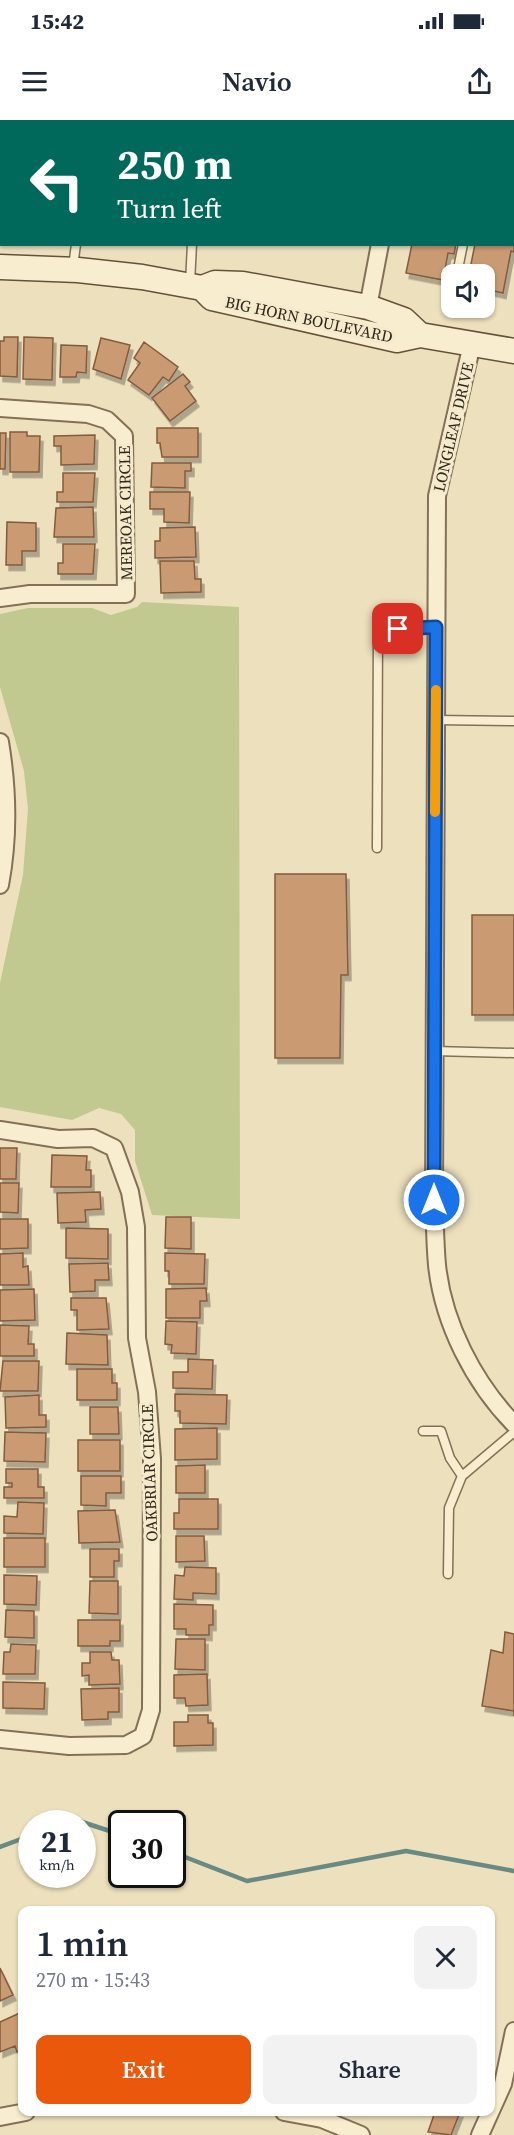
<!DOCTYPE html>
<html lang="en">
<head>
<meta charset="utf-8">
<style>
	:root { --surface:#fff; --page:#f2f2f3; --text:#1f2937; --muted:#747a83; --accent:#ea580c }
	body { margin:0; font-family:"Source Serif 4",serif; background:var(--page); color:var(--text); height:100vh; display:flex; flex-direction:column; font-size:22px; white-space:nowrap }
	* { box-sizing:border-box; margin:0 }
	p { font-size:20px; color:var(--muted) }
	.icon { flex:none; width:33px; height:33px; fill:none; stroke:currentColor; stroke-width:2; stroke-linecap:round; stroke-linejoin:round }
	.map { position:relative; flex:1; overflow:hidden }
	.panel { position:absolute; left:18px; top:1786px; width:477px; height:210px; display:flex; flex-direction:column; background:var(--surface); border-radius:12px; box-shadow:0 2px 4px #0004 }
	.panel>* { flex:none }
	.top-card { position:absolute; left:0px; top:0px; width:514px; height:126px; box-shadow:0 2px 4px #0004; background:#00695c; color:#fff; overflow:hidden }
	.fabs { position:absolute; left:441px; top:144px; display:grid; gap:12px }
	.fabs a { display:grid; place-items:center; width:54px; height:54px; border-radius:12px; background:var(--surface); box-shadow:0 2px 4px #0004; font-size:30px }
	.speed { position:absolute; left:18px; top:1690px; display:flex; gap:12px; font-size:30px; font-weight:700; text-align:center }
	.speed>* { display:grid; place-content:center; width:78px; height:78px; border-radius:50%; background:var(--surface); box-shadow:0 2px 4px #0004; line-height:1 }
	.speed small { font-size:15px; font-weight:400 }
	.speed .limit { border:3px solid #111; border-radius:9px; background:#fff; color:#111 }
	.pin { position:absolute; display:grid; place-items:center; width:51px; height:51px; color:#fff; margin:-26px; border-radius:12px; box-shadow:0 3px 9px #0006 }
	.me { position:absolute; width:66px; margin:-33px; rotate:0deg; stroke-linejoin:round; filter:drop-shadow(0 0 4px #0008) }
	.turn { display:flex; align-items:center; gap:21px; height:126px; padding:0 18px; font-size:27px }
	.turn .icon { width:78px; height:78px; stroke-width:2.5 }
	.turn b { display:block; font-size:42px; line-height:51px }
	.round { display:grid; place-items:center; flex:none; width:63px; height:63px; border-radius:12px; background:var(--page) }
	.summary { display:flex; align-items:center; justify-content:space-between; height:102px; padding:0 18px }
	h1 { font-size:36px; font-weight:600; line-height:45px }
	.cta { display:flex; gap:12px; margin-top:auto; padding:12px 18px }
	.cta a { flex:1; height:69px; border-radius:12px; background:var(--accent); color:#fff; font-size:24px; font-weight:600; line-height:69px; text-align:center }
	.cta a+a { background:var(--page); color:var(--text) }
	.status { display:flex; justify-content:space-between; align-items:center; height:42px; padding:0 30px; background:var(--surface); direction:ltr }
	.status svg { height:16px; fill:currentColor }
	header { display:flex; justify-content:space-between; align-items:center; height:78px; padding:0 18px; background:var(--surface); font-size:27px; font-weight:600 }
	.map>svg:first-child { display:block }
</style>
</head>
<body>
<div class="status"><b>15:42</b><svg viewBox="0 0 49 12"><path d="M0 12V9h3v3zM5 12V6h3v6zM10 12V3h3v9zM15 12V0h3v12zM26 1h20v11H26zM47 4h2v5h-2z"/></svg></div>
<header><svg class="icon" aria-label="menu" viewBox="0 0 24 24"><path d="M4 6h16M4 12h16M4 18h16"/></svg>Navio<svg class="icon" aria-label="share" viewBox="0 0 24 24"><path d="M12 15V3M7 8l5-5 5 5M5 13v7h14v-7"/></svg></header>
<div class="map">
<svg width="514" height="2015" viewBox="0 0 514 2015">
	<defs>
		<filter id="shadow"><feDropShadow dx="3" dy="5.5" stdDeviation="0" flood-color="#0004"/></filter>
	</defs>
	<rect width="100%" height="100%" fill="#ece0bd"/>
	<path fill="#c1c991" d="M142,482L239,487L240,1099L152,1095L135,1041V1010L121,994L99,988L72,1000L0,987V863L23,755L28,689L24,651L0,567V494L28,488H92L111,495L137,487Z"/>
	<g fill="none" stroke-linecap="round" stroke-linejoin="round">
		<path stroke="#688a83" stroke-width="4.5" d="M63,1704L76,1700L122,1715
			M0,1727L32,1715
			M172,1732L247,1761L406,1731L514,1751"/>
	</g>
	<path fill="#ca9a73" stroke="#825b3d" stroke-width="1.5" filter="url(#shadow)" d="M0,0H39L2,2V87Z
		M267,0H377V2H267Z
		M513,79L514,132L511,131L503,173L484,169V154H469L475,124H513Z
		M412,124H456L454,134L448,133L443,160L406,153Z
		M4,217H18L17,257L0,256V221H4Z
		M24,217L53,218L52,260L23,259Z
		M101,218L130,225L121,259L93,249Z
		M144,222L178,247L169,261L163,257L149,275L128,260L140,243L134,238Z
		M61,225L87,226L86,253L77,252L76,257H60Z
		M183,254L190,262L185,266L196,281L170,301L152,278Z
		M157,308H198V337H162L160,323H157Z
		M10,312H27V316H40L39,352H10Z
		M0,313H6L5,349H0Z
		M95,315L94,344L61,345V326H54V316Z
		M152,343H191V351H185V368L151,367Z
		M63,353H95L93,382H57V372H63Z
		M150,372H190L189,403L164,402V389H150Z
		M93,387L94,417H54L56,388Z
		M7,402L36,403V431H22V445H6Z
		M195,407L196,437L155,438V421H160V408Z
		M63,424H95L93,454H58V443H63Z
		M160,441H194L195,459H201V472L161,473Z
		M275,754H346L348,855H341L340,938H275Z
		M472,795H514V895H472Z
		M0,1028H17L16,1059H0Z
		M52,1035L87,1036L86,1050H91V1067H51Z
		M0,1063H19L18,1093L0,1092Z
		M100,1072L101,1089L85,1090L86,1102L58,1103L57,1073Z
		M166,1097H191V1129L165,1128Z
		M0,1099H28V1128L0,1129Z
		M66,1108L108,1109V1139L66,1138Z
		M23,1133V1147L28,1146L29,1165H0V1134Z
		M165,1133L205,1134L204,1164H169V1151H165Z
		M108,1143L109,1160H95V1171L70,1172L69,1144Z
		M206,1168L207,1181H200V1198H166V1169Z
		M34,1169L35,1200L0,1201V1170Z
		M71,1178H106L109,1209L77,1210V1190H71Z
		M166,1201L197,1202L196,1234L171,1233L172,1225L165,1224Z
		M0,1205L29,1206L28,1224H34V1236H0Z
		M67,1213L107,1215L108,1245L66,1244Z
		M188,1239L213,1240L212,1269L173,1268V1252H188Z
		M3,1241H39L38,1271H0Z
		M77,1249H112V1263H117V1280H77Z
		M175,1274L227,1275L226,1304L180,1303V1291H175Z
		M39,1275V1295H46V1307L6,1308L5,1277Z
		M90,1287H118L119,1314H90Z
		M217,1308V1339L175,1340V1309Z
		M5,1312L46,1313L45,1342L4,1341Z
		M78,1320H120V1351H78Z
		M205,1345V1373H176V1346Z
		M6,1349H38V1367H44V1378H4V1367H12V1363H6Z
		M81,1356H121V1373H106V1386L81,1385Z
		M179,1379H218V1409H174V1393H179Z
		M18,1382L44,1383L43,1414L4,1413V1396L17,1397Z
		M115,1390L120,1422L79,1423L78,1391Z
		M176,1416H204L205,1441L176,1442Z
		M4,1418H45V1447H4Z
		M90,1429H119V1441H114V1457H90Z
		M185,1447L216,1448V1474L193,1473V1480L174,1479L175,1455L184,1456Z
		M4,1455L37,1456L36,1485L4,1484Z
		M90,1461H118V1494L89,1493Z
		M174,1484L213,1485V1505H209V1515H186V1509H174Z
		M6,1490L34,1491V1518L5,1517Z
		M78,1500H120V1521H110V1526H78Z
		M505,1512L514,1514V1596V1591L482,1586L491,1530L503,1533Z
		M176,1519H205V1550L175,1549Z
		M11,1524L36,1525L35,1554H3L4,1532H10Z
		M90,1532H111L112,1540H119L120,1564L89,1565V1555L82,1556V1543H90Z
		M207,1554L208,1585L186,1586L185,1578H174V1555Z
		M3,1562L45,1563L44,1589L3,1588Z
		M119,1568V1592H108V1599L82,1600L81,1569Z
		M188,1595H208V1603H213V1625L174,1626V1602H188Z
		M0,1848L13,1875L0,1881Z
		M22,1892V1929L17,1932L15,1926L0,1932V1902Z
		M435,1992H460L451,2015L428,2012Z"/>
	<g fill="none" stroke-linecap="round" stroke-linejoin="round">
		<defs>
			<path id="service" d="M74,0L75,2
				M193,0V2
				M513,10H514
				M73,147L76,124
				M457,154L463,124
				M190,163L192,124
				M436,600L514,601
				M377,728L378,509L436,507
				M434,931L514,933
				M423,1311H441L450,1338L462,1356
				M448,1454L449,1388L462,1356L514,1312"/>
			<path id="minor" d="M400,2V0
				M513,47L514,48
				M368,187L380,124
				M472,224L437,376L434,1080C435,1102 435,1123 437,1145C443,1203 474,1263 514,1304
				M0,288L88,294L107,300L124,316L126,474H30L0,478
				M0,622C8,670 9,717 0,765
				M0,1010L58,1019L93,1018L114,1028L130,1072L136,1107L137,1218L147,1272L152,1339L151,1590L143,1616L126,1625L69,1626L0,1619
				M284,1992L322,1999L361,2015
				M0,1997L26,1992
				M480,2015L503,1964L514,1911"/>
			<path id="secondary" d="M0,147L78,150L142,157L202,168L215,163L243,164L368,187L404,200L420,215
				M202,168L212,178L397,220L420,215L514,231"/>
		</defs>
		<use href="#service" stroke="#837057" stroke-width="11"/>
		<use href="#minor" stroke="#837057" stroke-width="20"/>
		<use href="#secondary" stroke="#65513a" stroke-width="27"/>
		<use href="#service" stroke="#f8edcf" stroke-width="8"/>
		<use href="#minor" stroke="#f8edcf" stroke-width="16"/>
		<use href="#secondary" stroke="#f8edcf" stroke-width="24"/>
	</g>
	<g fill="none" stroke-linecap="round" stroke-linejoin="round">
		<defs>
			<path id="route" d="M398,509L436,507L434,1080"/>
		</defs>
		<use href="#route" stroke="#114b97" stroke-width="15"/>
		<use href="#route" stroke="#1a73e8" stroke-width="10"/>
		<path stroke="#f59e0b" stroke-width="10" d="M435,692L436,570"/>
	</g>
	<g text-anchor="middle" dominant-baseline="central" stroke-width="6" stroke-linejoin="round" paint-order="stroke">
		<g font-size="16" fill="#33271b" stroke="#f4eacc">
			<text transform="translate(309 199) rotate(12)">BIG HORN BOULEVARD</text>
			<text transform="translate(453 307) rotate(-77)">LONGLEAF DRIVE</text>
			<text transform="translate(125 393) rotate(-91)">MEREOAK CIRCLE</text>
			<text transform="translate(149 1353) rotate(-92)">OAKBRIAR CIRCLE</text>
		</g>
	</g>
</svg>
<div class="fabs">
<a><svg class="icon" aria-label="sound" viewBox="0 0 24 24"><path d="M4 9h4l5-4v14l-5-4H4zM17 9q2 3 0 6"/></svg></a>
</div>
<div class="speed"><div>21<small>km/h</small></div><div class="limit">30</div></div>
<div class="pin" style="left:398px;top:509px;background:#d93025"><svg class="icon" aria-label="arrive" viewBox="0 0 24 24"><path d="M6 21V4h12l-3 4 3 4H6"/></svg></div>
<svg class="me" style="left:434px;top:1080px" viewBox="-20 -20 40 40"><circle r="17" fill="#1a73e8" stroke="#fff" stroke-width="3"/><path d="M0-11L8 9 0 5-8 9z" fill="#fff"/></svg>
<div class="top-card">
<div class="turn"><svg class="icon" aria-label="left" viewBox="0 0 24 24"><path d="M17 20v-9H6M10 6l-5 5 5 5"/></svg><div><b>250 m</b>Turn left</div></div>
</div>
<section class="panel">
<div class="summary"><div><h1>1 min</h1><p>270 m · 15:43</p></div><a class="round"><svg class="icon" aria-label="close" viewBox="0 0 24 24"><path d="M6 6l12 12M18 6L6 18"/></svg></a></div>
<div class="cta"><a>Exit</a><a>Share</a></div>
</section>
</div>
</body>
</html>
